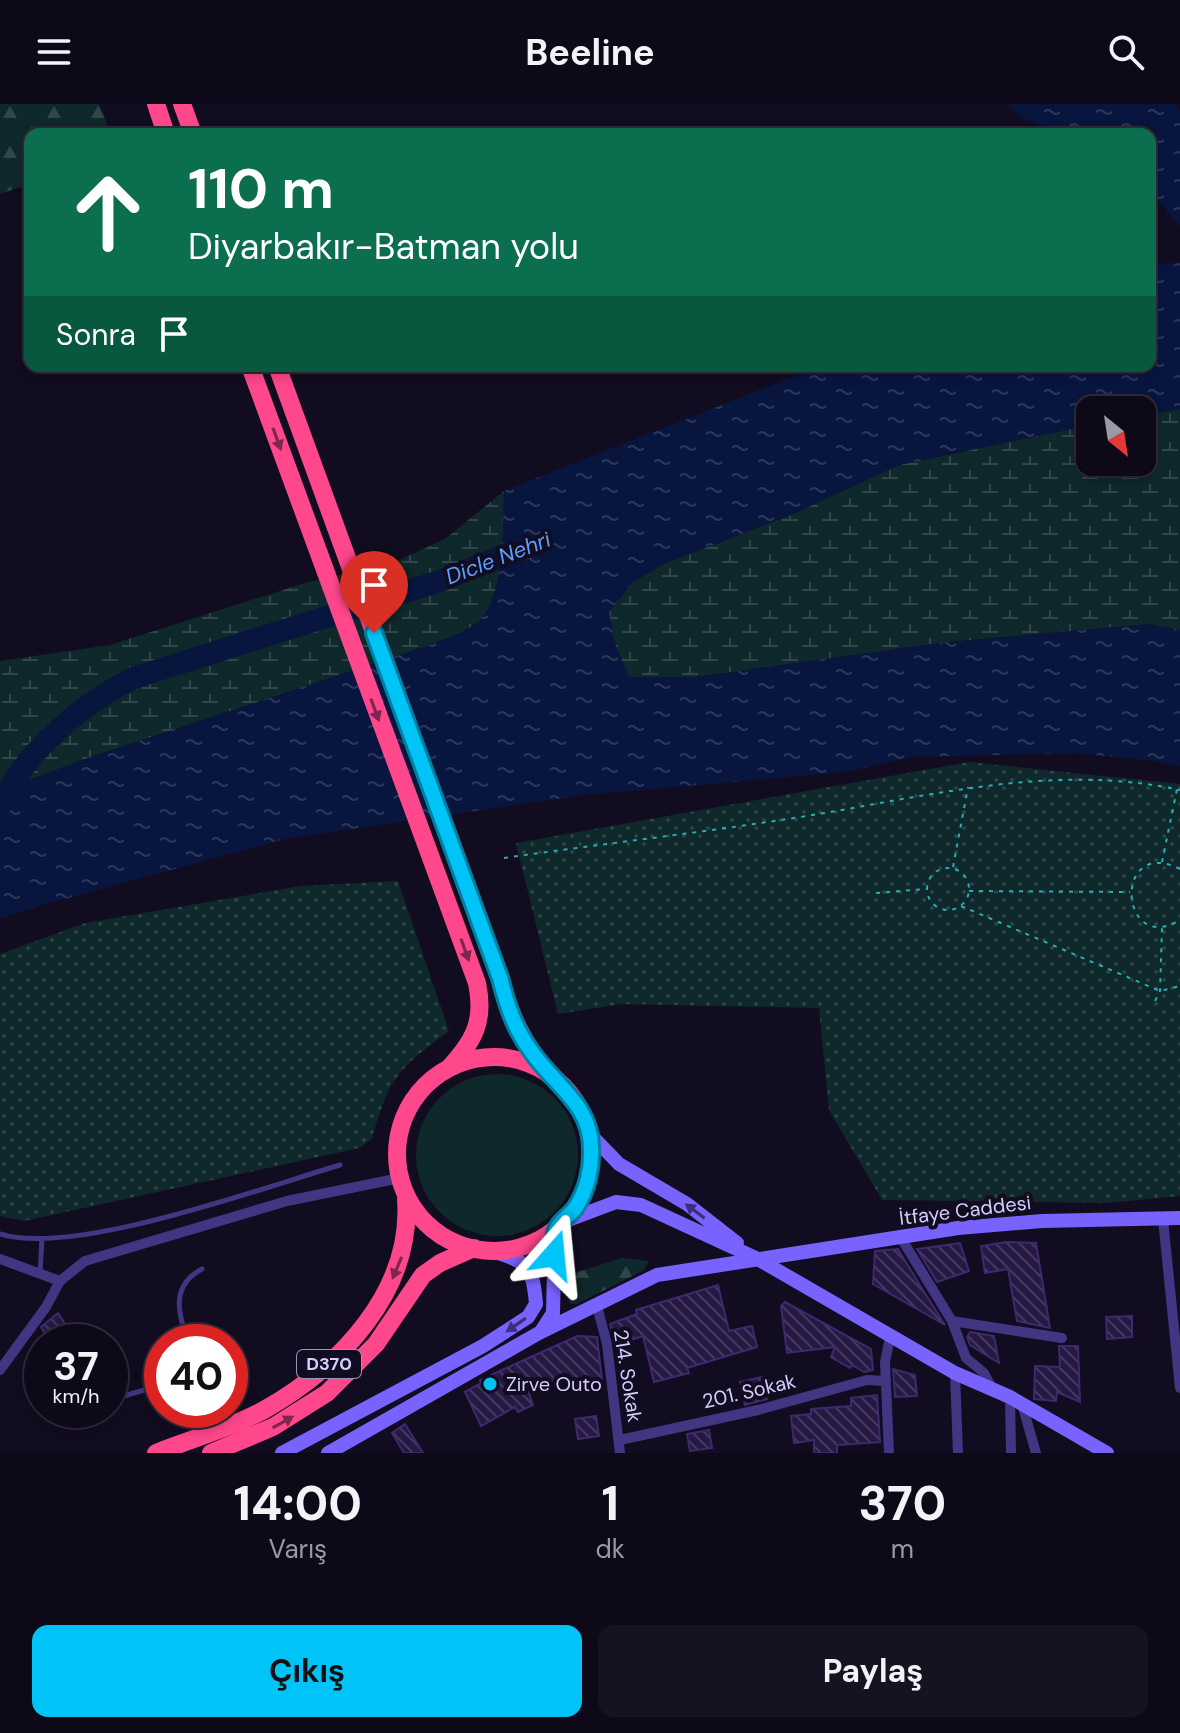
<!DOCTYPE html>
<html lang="tr">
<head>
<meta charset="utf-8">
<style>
	:root { --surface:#0e0918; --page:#171221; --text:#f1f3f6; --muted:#9b9aa2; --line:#2e2a37; --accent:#00c3f7 }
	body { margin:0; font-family:"DM Sans",sans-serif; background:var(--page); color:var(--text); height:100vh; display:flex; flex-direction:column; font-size:30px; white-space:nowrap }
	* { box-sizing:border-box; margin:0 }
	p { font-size:26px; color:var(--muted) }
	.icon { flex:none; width:44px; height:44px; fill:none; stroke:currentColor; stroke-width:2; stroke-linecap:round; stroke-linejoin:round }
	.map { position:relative; height:1349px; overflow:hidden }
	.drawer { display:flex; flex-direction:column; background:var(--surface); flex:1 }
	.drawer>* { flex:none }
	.banner { position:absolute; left:24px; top:24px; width:1132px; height:244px; border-radius:16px; box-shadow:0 4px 12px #0003,0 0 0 2px var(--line); background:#0b6e4f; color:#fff; overflow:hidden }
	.needle { width:52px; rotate:150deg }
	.tools { position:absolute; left:1076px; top:292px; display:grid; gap:16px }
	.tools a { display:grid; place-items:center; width:80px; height:80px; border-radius:16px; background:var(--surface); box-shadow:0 4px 12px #0003,0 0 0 2px var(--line); font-size:40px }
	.speed { position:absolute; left:24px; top:1220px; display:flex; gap:16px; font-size:40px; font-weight:700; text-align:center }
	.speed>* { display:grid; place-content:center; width:104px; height:104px; border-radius:50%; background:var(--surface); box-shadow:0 4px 12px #0003,0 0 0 2px var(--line); line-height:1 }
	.speed small { font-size:20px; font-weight:400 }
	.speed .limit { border:12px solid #d22; background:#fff; color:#111 }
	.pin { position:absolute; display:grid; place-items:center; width:68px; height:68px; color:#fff; margin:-82px -34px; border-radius:50% 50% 50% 0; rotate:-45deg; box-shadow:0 0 8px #0007 }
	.pin .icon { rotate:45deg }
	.me { position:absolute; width:88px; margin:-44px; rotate:18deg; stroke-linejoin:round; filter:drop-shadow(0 0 6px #0008) }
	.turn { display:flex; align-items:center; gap:28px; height:168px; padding:0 32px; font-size:36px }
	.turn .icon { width:104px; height:104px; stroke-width:2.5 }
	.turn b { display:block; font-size:56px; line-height:68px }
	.then { display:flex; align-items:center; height:76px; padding:0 32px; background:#0003; gap:16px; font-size:30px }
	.eta { display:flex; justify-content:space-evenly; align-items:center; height:136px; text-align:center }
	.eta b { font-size:48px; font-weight:700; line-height:56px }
	.action { display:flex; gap:16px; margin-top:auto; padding:16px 32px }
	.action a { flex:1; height:92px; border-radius:16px; background:var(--accent); color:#111; font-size:32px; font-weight:700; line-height:92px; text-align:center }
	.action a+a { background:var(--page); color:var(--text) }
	header { display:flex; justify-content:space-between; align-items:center; height:104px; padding:0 32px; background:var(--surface); font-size:36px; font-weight:700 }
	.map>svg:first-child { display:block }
</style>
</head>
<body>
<header><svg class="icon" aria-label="menu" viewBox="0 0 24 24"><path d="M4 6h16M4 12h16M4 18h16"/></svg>Beeline<svg class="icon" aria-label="search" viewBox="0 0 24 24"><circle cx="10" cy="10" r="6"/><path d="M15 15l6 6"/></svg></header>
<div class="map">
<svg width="1180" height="1349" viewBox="0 0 1180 1349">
	<defs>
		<pattern id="forest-firs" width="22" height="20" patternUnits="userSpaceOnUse" patternTransform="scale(2)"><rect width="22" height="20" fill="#0f282b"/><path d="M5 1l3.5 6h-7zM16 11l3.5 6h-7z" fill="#31464b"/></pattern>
		<pattern id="wetland-marsh" width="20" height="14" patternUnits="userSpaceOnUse" patternTransform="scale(2)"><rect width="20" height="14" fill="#0f282b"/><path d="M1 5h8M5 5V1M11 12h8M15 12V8" fill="none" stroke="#31464b"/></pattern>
		<pattern id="park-dots" width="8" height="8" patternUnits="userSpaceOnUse" patternTransform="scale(2)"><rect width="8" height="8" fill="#0f282b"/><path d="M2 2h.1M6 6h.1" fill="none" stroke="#31464b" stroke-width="1.8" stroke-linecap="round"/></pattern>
		<pattern id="water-ripples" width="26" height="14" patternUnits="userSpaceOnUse" patternTransform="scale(2)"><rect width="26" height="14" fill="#08153e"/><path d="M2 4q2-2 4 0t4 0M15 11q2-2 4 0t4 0" fill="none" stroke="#2b365b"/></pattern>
		<pattern id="building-back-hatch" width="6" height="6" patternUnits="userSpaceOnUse" patternTransform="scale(2)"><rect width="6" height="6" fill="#251842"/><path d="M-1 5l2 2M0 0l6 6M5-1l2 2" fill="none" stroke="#44385e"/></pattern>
	</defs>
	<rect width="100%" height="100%" fill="#120c20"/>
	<path fill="#0f282b" d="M416 1051a81 81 0 1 1 162 0a81 81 0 1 1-162 0Z"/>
	<path fill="url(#forest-firs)" d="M0,0H99L111,30H30V80L0,90Z
		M622,1154L649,1157L644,1166L577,1200H569L565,1172Z"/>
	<path fill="url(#wetland-marsh)" d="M1180,305V526L1149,520L939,539L697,573H629L615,540L609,508L633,478L664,460L793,410L899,361L1090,321V358H1142V312Z
		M504,387C503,419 505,496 478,518C464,529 444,535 427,542L85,655L0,687V557L110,541L305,479L395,458L445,435Z"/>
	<path fill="url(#park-dots)" d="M969,658L1180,680V1092L1107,1099L882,1096L829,1006L819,904L621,900L558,910L516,739Z
		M398,777L449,927C399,964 389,973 372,1035L359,1044L24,1117L0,1112V850L85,819L301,782Z"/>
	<path fill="url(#water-ripples)" d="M1007,0H1174L1180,7V122L1150,87V30C1103,30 1043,38 1007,0Z
		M1180,159V305L1142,312V306H1090V321L899,361L793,410L664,460L633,478L609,508L615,540L629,573H697L939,539L1149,520L1180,526V663L1156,657L1076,649L910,653L846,668L584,691L284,735L31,804L0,815V687L85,655L427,542C444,535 464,529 478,518C505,496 503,419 504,387L820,262H1150V161Z"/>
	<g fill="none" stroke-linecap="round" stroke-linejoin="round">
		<path stroke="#08153e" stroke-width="22" d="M0,703C26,646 78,603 133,574L440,477L528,442"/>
	</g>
	<path fill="url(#building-back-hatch)" stroke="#3f296e" stroke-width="2" d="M1006,1138L1036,1139L1050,1224L1017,1217L1008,1165L985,1169L981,1142Z
		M960,1139L969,1167L937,1178L917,1145Z
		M898,1145L921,1183L945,1221L873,1180L875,1147Z
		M718,1181L729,1227L752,1222L757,1243L687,1264L689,1269L654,1278L643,1232L615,1241L610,1220L637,1210L636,1206Z
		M785,1198L871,1245L873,1266L864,1268L852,1261L850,1264L831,1253L835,1243L787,1249L781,1202Z
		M58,1209L69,1226L50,1238L41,1223Z
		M1132,1212V1233L1107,1235L1106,1213Z
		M970,1228L994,1232L999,1259L970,1241L967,1233Z
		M577,1232L597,1233L602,1276L569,1283L567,1271L528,1286L533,1301L518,1308L515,1303L481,1322L465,1288L481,1279L480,1276Z
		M1059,1242H1078L1080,1298L1057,1288L1056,1297L1034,1295L1035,1262L1060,1263Z
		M893,1265L915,1271L917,1292L895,1293Z
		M762,1273L767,1295L745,1301L740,1278Z
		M877,1291L880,1338L837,1341V1349H814V1336L794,1339L791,1312L811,1310V1305L851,1302V1294Z
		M596,1312L599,1332L578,1335L575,1315Z
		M405,1320L423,1349H404L392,1329Z
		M709,1326L712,1344L690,1347L687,1330Z"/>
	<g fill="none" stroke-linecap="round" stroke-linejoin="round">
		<path stroke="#2aadb4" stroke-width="2" stroke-dasharray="4 6" stroke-linecap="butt" d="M504,754C601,740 698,729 794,714C922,694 1050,658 1180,686
			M1162,758L1177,685
			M953,763L968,683
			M927 785a21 21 0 1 1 42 0a21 21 0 1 1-42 0Z
			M1180,765C1112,731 1119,853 1180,816
			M969,787L1130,788
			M876,789L926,785
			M961,802L1160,887L1180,882
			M1155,897L1160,887L1162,824"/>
		<path stroke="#413681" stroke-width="5" d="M0,1130C73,1153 262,1084 340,1061
			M40,1169L42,1135
			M189,1238C177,1210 171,1181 202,1165
			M110,1287L120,1293L162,1281
			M220,1306L226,1320"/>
		<path stroke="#413681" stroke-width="10" d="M1163,1115L1180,1284
			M901,1134L952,1217L966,1254L984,1269L993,1286
			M0,1155L60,1177
			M597,1202L607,1240L620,1349
			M952,1217L1062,1234
			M0,1266L46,1203L60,1177L85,1157L287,1097L400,1074
			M955,1269L958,1349
			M1010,1293L1011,1349
			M1022,1300L1036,1349
			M620,1336L758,1306L867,1276L886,1277
			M889,1349L885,1258L890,1233"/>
		<path stroke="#7863ff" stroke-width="14" d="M588,1028L619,1060L687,1100L737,1139
			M563,1118L616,1098L641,1101L756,1154L955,1269L1010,1293L1107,1349
			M542,1226L553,1209L555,1126
			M282,1349L483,1242L528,1213L536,1200C533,1164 529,1158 495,1148
			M328,1349L539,1229L657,1171L958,1124L1042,1117L1180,1114"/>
		<path stroke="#ff478b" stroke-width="18" d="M156,0L166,30
			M182,0L193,30
			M250,262L477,879C485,917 474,937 449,964
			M277,262L500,874C510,912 524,940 549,971
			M397 1050a97 97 0 1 1 194 0a97 97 0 1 1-194 0Z
			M156,1349C191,1335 231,1324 264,1306C340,1263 413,1187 406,1095
			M211,1349L273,1323L327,1289L376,1240L423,1171L440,1159L474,1144"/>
	</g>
	<defs><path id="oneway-solid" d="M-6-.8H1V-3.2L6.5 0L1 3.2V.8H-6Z" transform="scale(2)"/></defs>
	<g fill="#7d2750">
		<use href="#oneway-solid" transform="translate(277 335) rotate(70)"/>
		<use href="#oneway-solid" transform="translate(375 606) rotate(70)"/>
		<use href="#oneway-solid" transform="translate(465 846) rotate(70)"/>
		<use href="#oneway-solid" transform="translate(397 1164) rotate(113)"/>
		<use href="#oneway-solid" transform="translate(283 1318) rotate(-29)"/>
	</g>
	<g fill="#3b2f79">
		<use href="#oneway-solid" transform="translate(695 1107) rotate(-143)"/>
		<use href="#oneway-solid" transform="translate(516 1221) rotate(145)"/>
	</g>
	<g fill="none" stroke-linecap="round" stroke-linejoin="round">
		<defs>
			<path id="route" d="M374,529L500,874C507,901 514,924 531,947C553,980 591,1000 591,1044C592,1064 587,1086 576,1103C571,1111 559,1117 556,1126C553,1132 555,1144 554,1151"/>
		</defs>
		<use href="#route" stroke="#007fa1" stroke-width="20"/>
		<use href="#route" stroke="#00c3f7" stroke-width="14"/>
	</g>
	<circle fill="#00c3f7" stroke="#120c20" stroke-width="3" cx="490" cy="1280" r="8"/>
	<g text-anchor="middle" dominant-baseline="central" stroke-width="8" stroke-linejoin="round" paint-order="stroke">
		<rect fill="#120c20" stroke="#9c92bc" stroke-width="2" x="297" y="1246" width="64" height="28" rx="6"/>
		<g font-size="18" font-weight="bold" fill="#d7ccff">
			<text x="329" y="1260">D370</text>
		</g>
		<g font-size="20" fill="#d7ccff" stroke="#120c20">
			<text transform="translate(965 1106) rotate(-7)">İtfaye Caddesi</text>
			<text transform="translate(628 1272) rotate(81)">214. Sokak</text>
			<text transform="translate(749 1287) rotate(-13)">201. Sokak</text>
		</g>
		<g font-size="20" fill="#d7ccff" stroke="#120c20" text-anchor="start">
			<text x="506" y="1280">Zirve Outo</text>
		</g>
		<g font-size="22" font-style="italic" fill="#5aa0ff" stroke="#120c20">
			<text transform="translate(498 454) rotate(-21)">Dicle Nehri</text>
		</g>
	</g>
</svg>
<div class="tools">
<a><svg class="needle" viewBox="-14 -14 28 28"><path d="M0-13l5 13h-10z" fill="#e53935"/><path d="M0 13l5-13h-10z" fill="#9b9aa2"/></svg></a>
</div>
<div class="speed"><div>37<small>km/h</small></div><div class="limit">40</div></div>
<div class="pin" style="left:374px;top:529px;background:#d93025"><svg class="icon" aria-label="arrive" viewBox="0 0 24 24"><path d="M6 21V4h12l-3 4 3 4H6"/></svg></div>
<svg class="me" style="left:554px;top:1151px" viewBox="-20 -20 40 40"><path d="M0-17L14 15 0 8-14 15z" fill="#00c3f7" stroke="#fff" stroke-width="4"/></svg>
<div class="banner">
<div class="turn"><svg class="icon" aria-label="ahead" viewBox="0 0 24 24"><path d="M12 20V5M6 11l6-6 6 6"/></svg><div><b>110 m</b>Diyarbakır-Batman yolu</div></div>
<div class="then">Sonra<svg class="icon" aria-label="arrive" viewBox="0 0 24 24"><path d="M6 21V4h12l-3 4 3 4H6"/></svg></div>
</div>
</div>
<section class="drawer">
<div class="eta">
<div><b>14:00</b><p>Varış</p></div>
<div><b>1</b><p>dk</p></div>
<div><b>370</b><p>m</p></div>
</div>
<div class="action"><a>Çıkış</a><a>Paylaş</a></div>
</section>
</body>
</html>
